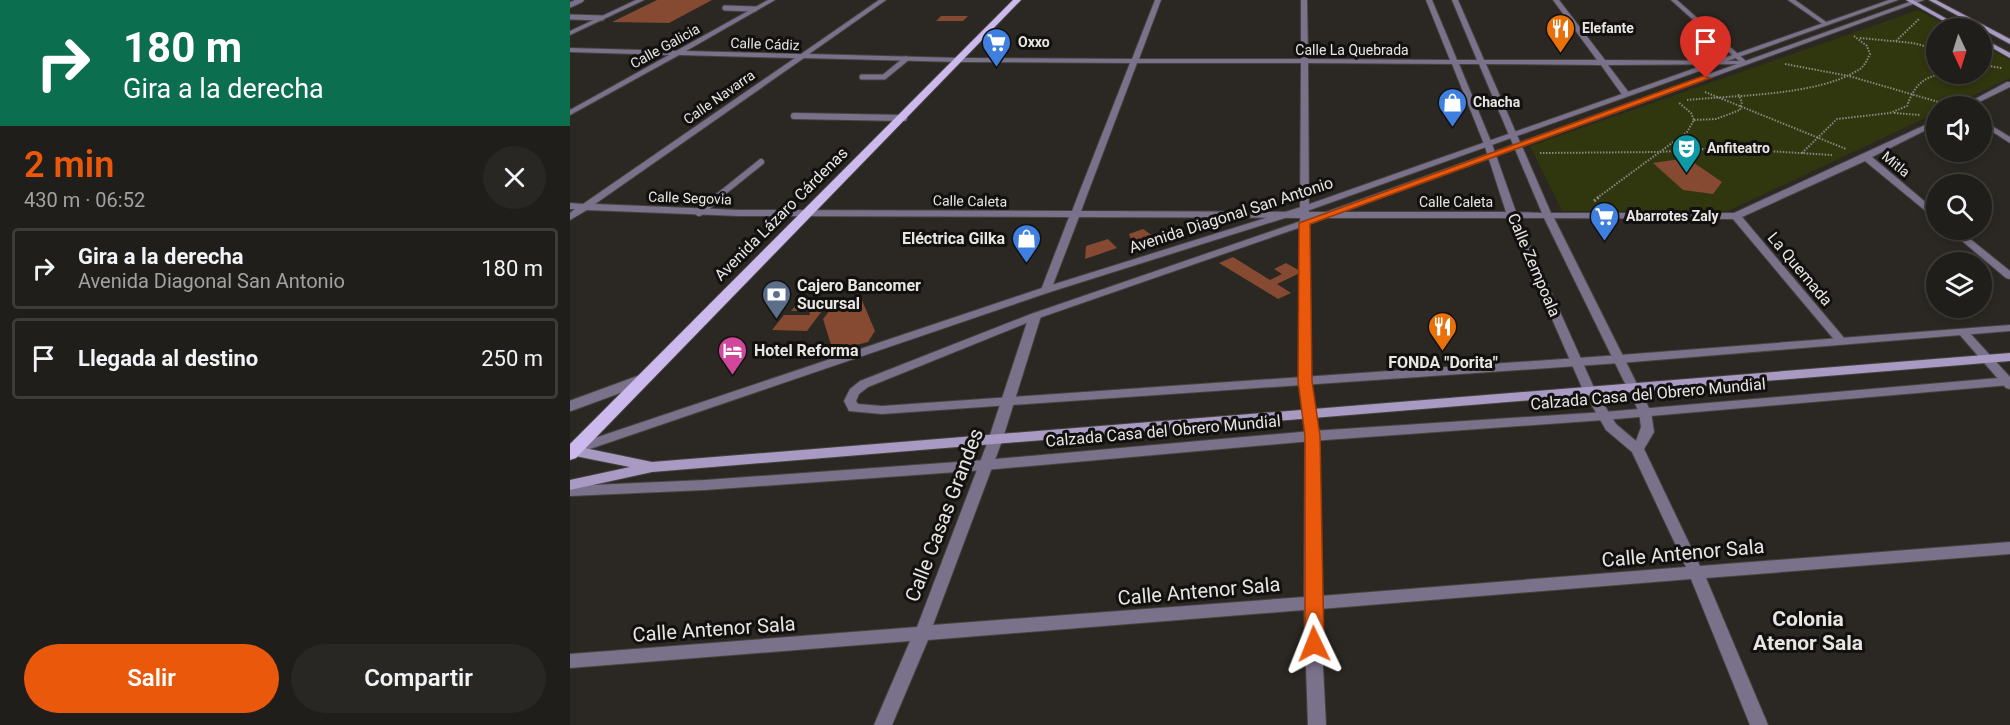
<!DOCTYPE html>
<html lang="es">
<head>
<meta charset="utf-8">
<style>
	:root { --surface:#201e1a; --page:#282723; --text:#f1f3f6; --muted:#a2a2a2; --line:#3d3c39; --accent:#ea580c }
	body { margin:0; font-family:Roboto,sans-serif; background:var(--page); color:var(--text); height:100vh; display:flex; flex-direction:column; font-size:22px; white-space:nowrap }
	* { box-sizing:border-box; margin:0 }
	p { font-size:20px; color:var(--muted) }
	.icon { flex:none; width:33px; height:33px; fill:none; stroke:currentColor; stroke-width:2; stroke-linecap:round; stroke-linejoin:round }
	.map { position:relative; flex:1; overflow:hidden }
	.sheet { display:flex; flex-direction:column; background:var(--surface); width:570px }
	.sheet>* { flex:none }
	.hud { background:#0b6e4f; color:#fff; overflow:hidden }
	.needle { width:39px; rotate:176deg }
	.buttons { position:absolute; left:1356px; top:18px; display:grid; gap:12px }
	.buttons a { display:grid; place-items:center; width:66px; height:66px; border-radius:50%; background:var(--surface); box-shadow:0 3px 9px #0003,0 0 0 2px var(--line); font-size:30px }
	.pin { position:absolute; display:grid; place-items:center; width:51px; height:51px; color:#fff; margin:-62px -26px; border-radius:50% 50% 50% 0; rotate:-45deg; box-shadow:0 0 6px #0007 }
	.pin .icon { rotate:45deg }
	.me { position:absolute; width:66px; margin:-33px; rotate:358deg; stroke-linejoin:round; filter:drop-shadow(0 0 4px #0008) }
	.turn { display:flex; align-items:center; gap:21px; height:126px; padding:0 24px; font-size:27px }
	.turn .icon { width:78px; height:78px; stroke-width:2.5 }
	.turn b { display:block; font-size:42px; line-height:51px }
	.round { display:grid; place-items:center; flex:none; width:63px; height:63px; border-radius:32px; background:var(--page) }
	.headline { display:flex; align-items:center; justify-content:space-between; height:102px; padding:0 24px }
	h1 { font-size:36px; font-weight:600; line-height:45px; color:var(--accent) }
	.action { display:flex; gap:12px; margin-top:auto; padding:12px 24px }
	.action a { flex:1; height:69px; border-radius:36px; background:var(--accent); color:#fff; font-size:24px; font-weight:600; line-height:69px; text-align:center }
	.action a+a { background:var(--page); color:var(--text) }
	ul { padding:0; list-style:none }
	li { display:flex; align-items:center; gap:18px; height:81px; margin:0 12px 9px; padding:0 12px; border:3px solid var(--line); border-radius:6px }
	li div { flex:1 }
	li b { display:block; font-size:22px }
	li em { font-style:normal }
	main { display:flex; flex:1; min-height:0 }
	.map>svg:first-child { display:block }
</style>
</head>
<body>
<main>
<section class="sheet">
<div class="hud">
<div class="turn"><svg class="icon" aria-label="right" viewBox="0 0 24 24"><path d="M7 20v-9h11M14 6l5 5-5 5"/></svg><div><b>180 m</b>Gira a la derecha</div></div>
</div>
<div class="headline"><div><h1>2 min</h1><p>430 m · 06:52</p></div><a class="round"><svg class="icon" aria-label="close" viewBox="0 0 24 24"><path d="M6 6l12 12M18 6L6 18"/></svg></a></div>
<ul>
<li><svg class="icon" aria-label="right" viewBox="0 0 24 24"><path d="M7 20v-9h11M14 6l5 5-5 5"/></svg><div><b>Gira a la derecha</b><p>Avenida Diagonal San Antonio</p></div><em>180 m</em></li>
<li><svg class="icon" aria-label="arrive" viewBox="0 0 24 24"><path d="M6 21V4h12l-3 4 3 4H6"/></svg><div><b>Llegada al destino</b></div><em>250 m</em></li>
</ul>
<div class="action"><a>Salir</a><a>Compartir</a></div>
</section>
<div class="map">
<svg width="1440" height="725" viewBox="0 0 1440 725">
	<rect width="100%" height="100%" fill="#2b2823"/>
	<path fill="#30360d" d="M1348,10L1382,28H1366V74H1412V44L1440,60V78L1380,106H1366V113L1158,211H992L960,146Z"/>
	<path fill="#854a31" d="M87,0H142L99,23L42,22Z
		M371,16H398L393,21H366Z
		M1117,158L1152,182L1143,194L1113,190L1083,163Z
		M573,229L583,236L562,243L559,234Z
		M538,239L547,248L515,259L516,246Z
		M663,257L700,280L712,274L704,269L716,263L732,272L707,284L721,293L708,299L649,263Z
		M291,298L305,331L298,342L263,351L253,319L264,305Z
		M231,299H254L250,305L252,311L237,331L202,330L214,315H240L239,311H221Z"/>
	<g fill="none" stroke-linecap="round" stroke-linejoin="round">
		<defs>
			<path id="service-far3" d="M0,5L11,0
				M155,8L185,9
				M0,17L32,18
				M292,77H314L336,59"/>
			<path id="service-far2" d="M224,116L334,118
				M146,198L191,162"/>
			<path id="service-far1" d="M129,212L148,197"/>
			<path id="service" d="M0,406L71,380"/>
			<path id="minor" d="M198,0H205L116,51L231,54L309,0H316L239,54L389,58L562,59L585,0H591L569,59H731V0H737L738,59L880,60L856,0H862L887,60H907L882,0H888L914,60H1027L983,0H989L1035,60L1169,61L1101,0H1107L1177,62V64L1038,65L1060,94L1056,96H1053L1031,65L916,64L981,213H1164L1366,120V125L1302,157L1366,211V218L1363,217L1295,161L1172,217L1275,339L1277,341L1275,343H1267L1163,219L984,218L1081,412L1084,432L1074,449L1130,566L1440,542V554L1136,578L1198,725H1180L1121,579L750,609L756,725H738L734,610L358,640L322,725H304L340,641L0,668V654L347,627L418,441L459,316L465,313L471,316L432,441L363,625L734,597L735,436L729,381L730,218L509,217L481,290L476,293L471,290L499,217L169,216L17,210L0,220V213L5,209H0V203L13,204L225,58L109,55L0,115V110L99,55L0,52V48L106,51ZM234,58L389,62L560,63L502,211L169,210L25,204ZM567,63H731L730,212L511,211ZM738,63L882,64L914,144L936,212H739ZM889,64H909L972,213L946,212L922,144ZM739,218H938L1013,390L1036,430L1062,452L1116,567L750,596L749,436L741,381ZM948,218H974L1069,412L1071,427L1066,441L1046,424L1025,390Z
				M1218,0H1225L1259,24L1254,25Z
				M1437,82H1440V87L1401,106H1392Z
				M1412,120L1440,137V143L1412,125Z
				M1379,230H1389L1440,271V279L1436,278Z
				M1393,329L1397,330L1440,377V389L1436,388L1389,334L1387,332L1389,330Z"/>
			<path id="tertiary" d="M66,0H74L0,35V31Z
				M1319,0H1328L737,211L480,292L11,452L6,454L0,450L1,446L472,288L731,207Z
				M1345,0H1354L737,225L469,318L298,387L289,394L286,401L288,404L312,406L1050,355L1440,325V331L1050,363L312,414L279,411L274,401L280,389L290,381L461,314L731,221Z
				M1440,377V385L1034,420L742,441L415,470L135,490L0,496V486L135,480L415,460L742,431L1034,412Z"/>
			<path id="secondary" d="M1336,0H1343L1393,28H1386Z
				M1359,0H1366L1440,39V44Z
				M1412,38L1440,53V58L1412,42Z
				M1440,353V361L82,472L0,490V480L60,467L0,455V445L82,462Z"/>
			<path id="primary" d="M443,0H451L6,458L0,460V444Z"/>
		</defs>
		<use href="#service-far3" stroke="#45433e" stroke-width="7"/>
		<use href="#service-far2" stroke="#45433e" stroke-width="8"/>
		<use href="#service-far1" stroke="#45433e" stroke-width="10"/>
		<use href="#service" stroke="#45433e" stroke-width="12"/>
		<use href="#minor" stroke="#45433e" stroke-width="2"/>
		<use href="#tertiary" stroke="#45433e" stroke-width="2"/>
		<use href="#secondary" stroke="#45433e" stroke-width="2"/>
		<use href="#primary" stroke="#45433e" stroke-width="2"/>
		<path stroke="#8b8985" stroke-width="2" stroke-dasharray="1.5 1.5" stroke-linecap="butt" d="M1290,38L1343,43L1366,49
			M1326,41L1349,19
			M1215,64L1279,76L1382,106
			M1412,65L1432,68
			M1135,92L1276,149
			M1117,100C1165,95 1249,96 1290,69C1295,65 1297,60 1300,54L1297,46L1284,36
			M1324,113L1350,115
			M1124,120L1146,119L1170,110L1172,102L1168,94
			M970,153L1090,152L1149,148L1262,155
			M1232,153L1267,119L1320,113L1337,106C1344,87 1351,78 1371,74
			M1027,198L1117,132L1124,120L1121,113L1108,102"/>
		<path stroke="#8b8985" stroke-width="3" stroke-dasharray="2 2" stroke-linecap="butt" d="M1024,201L1029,197"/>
		<use href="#service-far3" stroke="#7a718a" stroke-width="5"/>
		<use href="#service-far2" stroke="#7a718a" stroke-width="6"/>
		<use href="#service-far1" stroke="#7a718a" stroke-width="8"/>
		<use href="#service" stroke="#7a718a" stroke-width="10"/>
		<use href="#minor" fill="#7a718a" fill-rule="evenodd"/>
		<use href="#tertiary" fill="#7a718a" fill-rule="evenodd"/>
		<use href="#secondary" fill="#a89ac2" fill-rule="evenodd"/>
		<use href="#primary" fill="#ccb9ee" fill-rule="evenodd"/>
	</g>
	<path fill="#ea580c" stroke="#983908" stroke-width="1.5" d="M1133,76L1140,78L740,224L742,381L750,436L754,644L751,650L744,652L737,650L735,644V436L728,381L729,223Z"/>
	<defs>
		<symbol id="restaurant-pin" viewBox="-11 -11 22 30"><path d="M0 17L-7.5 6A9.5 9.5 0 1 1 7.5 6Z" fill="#e8710a" stroke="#12110f"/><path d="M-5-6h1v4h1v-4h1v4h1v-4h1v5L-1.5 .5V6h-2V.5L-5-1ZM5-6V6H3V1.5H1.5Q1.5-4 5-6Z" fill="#fff"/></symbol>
		<symbol id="supermarket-pin" viewBox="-11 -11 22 30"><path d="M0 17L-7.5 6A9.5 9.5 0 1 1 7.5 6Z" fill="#3f7fe0" stroke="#12110f"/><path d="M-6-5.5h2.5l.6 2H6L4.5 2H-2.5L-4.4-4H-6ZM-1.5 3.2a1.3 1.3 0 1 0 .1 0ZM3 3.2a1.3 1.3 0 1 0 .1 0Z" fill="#fff"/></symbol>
		<symbol id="shop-pin" viewBox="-11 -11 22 30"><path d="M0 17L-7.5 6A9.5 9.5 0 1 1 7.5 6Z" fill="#3f7fe0" stroke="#12110f"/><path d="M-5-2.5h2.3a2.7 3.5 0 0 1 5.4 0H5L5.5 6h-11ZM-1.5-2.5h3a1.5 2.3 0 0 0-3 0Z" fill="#fff"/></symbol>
		<symbol id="theatre-pin" viewBox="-11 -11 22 30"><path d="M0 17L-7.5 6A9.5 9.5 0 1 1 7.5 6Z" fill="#0f9aa8" stroke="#12110f"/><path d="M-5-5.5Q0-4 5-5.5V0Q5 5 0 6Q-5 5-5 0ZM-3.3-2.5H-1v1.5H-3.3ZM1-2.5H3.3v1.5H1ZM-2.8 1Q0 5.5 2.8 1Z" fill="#fff"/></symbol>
		<symbol id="bank-pin" viewBox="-11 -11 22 30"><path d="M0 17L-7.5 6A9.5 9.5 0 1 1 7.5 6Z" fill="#5c6f8a" stroke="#12110f"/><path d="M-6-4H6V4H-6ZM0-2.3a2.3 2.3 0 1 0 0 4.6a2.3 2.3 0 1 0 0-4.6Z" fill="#fff"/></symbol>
		<symbol id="hotel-pin" viewBox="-11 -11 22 30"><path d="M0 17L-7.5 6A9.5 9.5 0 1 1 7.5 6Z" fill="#d1479c" stroke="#12110f"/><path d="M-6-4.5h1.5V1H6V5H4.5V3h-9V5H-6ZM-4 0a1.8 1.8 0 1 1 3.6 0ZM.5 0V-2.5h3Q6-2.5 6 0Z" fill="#fff"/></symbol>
	</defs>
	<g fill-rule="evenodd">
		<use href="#restaurant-pin" x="974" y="12" width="33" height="45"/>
		<use href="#supermarket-pin" x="410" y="26" width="33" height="45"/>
		<use href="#shop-pin" x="866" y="86" width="33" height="45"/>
		<use href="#theatre-pin" x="1100" y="132" width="33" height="45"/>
		<use href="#supermarket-pin" x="1018" y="200" width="33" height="45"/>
		<use href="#shop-pin" x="440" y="222" width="33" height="45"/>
		<use href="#bank-pin" x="190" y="278" width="33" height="45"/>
		<use href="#restaurant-pin" x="856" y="310" width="33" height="45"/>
		<use href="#hotel-pin" x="146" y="334" width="33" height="45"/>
	</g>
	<g text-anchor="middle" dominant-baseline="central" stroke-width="6" stroke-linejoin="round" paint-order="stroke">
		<g font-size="14" font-weight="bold" fill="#e8e6e3" stroke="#12110f" text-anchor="start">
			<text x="1012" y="28">Elefante</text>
			<text x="448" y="42">Oxxo</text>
			<text x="903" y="102">Chacha</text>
			<text x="1137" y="148">Anfiteatro</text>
			<text x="1056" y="216">Abarrotes Zaly</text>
		</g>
		<g font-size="14" fill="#e8e6e3" stroke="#12110f">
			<text transform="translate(195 44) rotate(2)">Calle Cádiz</text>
			<text transform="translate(95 46) rotate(-29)">Calle Galicia</text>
			<text x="782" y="50">Calle La Quebrada</text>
			<text transform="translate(149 97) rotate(-35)">Calle Navarra</text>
			<text transform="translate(1326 164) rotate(39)">Mitla</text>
			<text transform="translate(120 198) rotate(2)">Calle Segovia</text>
			<text transform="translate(400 201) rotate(1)">Calle Caleta</text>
			<text x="886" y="202">Calle Caleta</text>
		</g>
		<g font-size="16" fill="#e8e6e3" stroke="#12110f">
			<text transform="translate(211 214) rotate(-45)">Avenida Lázaro Cárdenas</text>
			<text transform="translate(661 215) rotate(-18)">Avenida Diagonal San Antonio</text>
			<text transform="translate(964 265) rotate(67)">Calle Zempoala</text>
			<text transform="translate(1230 269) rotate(50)">La Quemada</text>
			<text transform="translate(1078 394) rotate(-5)">Calzada Casa del Obrero Mundial</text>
			<text transform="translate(593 431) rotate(-5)">Calzada Casa del Obrero Mundial</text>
		</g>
		<g font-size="16" font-weight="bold" fill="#e8e6e3" stroke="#12110f" text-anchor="start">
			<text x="435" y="238" text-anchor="end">Eléctrica Gilka</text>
			<text x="227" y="285">Cajero Bancomer<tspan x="227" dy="18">Sucursal</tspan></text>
			<text x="184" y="350">Hotel Reforma</text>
			<text x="873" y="362" text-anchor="middle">FONDA "Dorita"</text>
		</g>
		<g font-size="20" fill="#e8e6e3" stroke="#12110f">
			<text transform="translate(374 515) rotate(-69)">Calle Casas Grandes</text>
			<text transform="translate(1113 553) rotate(-5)">Calle Antenor Sala</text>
			<text transform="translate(629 591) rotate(-5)">Calle Antenor Sala</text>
			<text transform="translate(144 629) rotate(-4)">Calle Antenor Sala</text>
		</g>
		<g font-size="21" font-weight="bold" fill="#e8e6e3" stroke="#12110f">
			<text x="1238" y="619">Colonia<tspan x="1238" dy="24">Atenor Sala</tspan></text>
		</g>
	</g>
</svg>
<div class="buttons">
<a><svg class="needle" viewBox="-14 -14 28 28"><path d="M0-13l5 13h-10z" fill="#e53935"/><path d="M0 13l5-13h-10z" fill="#a2a2a2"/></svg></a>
<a><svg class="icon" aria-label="sound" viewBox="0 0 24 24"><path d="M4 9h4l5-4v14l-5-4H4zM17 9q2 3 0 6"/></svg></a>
<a><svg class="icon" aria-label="search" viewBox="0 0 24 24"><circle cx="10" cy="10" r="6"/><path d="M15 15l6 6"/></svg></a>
<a><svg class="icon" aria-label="layers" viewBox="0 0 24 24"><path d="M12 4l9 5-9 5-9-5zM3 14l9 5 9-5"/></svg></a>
</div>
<div class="pin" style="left:1136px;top:78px;background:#d93025"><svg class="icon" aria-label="arrive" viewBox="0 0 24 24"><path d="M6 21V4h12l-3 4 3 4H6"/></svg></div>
<svg class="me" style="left:744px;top:644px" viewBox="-20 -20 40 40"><path d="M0-17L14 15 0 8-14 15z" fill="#ea580c" stroke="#fff" stroke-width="4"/></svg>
</div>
</main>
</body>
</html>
